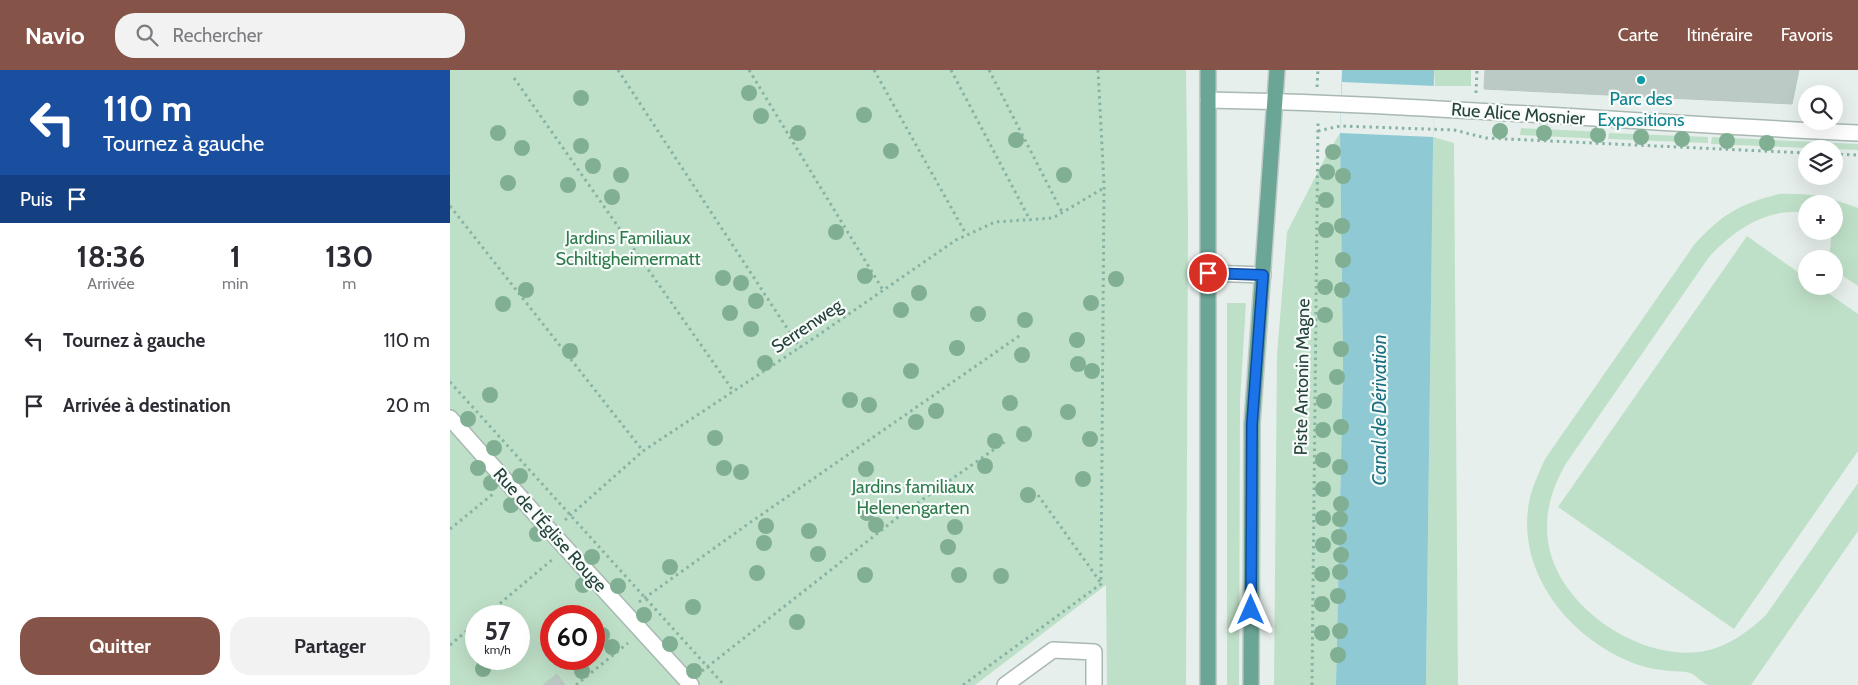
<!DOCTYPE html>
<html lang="fr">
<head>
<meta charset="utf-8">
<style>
	:root { --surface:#fff; --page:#f2f2f3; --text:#2b2b33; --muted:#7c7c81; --accent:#855347 }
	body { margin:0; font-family:Cabin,sans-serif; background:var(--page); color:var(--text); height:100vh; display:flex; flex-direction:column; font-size:19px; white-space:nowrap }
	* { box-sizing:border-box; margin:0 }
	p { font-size:16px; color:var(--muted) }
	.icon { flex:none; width:28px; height:28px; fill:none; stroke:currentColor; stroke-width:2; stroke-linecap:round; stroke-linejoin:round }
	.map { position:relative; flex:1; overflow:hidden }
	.sheet { display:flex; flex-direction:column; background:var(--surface); width:450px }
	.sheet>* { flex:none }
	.hud { background:#1a4fa0; color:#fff; overflow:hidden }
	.controls { position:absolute; left:1348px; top:15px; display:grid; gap:10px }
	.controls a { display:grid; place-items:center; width:45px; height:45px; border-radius:50%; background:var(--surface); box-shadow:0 5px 20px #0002; font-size:25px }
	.speed { position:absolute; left:15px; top:535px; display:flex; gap:10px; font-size:25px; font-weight:700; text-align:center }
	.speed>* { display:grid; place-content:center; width:65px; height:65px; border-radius:50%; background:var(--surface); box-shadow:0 5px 20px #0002; line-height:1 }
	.speed small { font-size:12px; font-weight:400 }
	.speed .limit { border:8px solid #d22; background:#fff; color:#111 }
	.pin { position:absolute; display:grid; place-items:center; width:42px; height:42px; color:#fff; margin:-21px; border:2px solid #fff; border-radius:50%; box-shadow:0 1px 5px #0007 }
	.me { position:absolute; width:55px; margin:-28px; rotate:0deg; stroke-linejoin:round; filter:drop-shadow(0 0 4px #0008) }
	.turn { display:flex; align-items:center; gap:18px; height:105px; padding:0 20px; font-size:22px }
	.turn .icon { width:65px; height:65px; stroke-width:2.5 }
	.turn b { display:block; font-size:35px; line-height:42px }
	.then { display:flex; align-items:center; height:48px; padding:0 20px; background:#0003; gap:10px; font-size:19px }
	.eta { display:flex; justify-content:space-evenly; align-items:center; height:85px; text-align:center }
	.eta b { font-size:30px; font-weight:700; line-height:35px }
	.primary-button { display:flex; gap:10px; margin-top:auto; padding:10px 20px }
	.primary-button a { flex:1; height:58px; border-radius:20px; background:var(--accent); color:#fff; font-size:20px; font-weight:700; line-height:58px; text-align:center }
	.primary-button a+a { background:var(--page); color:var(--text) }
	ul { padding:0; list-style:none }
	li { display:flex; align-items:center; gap:15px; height:65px; padding:0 20px }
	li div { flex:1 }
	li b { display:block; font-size:19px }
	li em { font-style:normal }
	header { display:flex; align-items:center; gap:30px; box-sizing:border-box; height:70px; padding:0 25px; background:var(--accent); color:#fff }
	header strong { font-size:24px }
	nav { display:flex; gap:28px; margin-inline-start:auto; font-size:18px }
	.search { width:350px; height:45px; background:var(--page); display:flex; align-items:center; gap:12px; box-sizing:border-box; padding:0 18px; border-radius:20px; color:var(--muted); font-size:19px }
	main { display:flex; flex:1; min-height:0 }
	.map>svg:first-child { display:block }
</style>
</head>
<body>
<header>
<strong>Navio</strong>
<div class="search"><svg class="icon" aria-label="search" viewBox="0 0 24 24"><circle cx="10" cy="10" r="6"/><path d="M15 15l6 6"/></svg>Rechercher</div>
<nav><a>Carte</a><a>Itinéraire</a><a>Favoris</a></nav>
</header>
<main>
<section class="sheet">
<div class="hud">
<div class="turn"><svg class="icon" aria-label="left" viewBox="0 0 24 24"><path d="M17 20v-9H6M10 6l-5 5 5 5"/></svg><div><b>110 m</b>Tournez à gauche</div></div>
<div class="then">Puis<svg class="icon" aria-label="arrive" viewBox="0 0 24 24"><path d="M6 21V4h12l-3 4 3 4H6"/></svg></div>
</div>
<div class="eta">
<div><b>18:36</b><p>Arrivée</p></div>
<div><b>1</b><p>min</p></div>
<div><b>130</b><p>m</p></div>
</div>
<ul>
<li><svg class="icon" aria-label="left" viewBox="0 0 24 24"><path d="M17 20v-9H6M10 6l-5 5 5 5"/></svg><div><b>Tournez à gauche</b></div><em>110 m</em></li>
<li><svg class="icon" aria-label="arrive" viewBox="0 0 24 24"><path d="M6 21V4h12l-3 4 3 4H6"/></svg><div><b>Arrivée à destination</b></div><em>20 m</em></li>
</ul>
<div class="primary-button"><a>Quitter</a><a>Partager</a></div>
</section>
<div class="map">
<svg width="1408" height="615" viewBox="0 0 1408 615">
	<rect width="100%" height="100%" fill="#e6efeb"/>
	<path fill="#bfe0c8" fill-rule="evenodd" d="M0,0H736L738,154L736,615H657L656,515L525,615H0ZM26,546H69V589H26ZM101,546H144V589H101Z
		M984,0H1021V16H985Z
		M1071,58L1155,62V69L1070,65Z
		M890,63L893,297L886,615H824L827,285L837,162L876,86Z
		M1159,63L1258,67V73L1158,69Z
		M983,67L1004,73L1008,615H976Z
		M1262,67L1408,74V80L1261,74Z
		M1329,124C1360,123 1378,127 1408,138V216L1384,200V189H1379L1382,161H1384V134H1356V143C1317,137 1284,160 1259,187L1117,392C1102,417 1094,443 1098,472C1108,537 1191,593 1255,581C1279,576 1299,561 1316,545L1408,413V461L1301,615C1288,615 1272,615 1259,615C1252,614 1247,605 1240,603C1235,601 1227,602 1221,601C1212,600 1201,599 1192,596C1127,575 1069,510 1078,439C1080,421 1088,405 1095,389L1244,175C1271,145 1289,134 1329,124Z
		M1297,166L1356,208V216H1368L1408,244V381L1284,559L1108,437Z
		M777,233H796L790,331L789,615H777Z"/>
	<path fill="#8ec9d4" d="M892,0H984L976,615H886L893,298L890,63Z"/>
	<path fill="#e6efeb" d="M892,12L985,16L983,67L890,63Z"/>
	<path fill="#bbcac4" stroke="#b8c9c2" d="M1035,0H1349L1342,34L1034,19Z
		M107,604L115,615H93Z"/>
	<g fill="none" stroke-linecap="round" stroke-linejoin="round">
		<defs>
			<path id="minor" d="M758,30C975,34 1191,53 1408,63
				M758,203L813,205
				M0,348L102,463L241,615
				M555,615L603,580L644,582V615"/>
			<path id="major" d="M758,615V0
				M801,615L802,354L827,0"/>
		</defs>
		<use href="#minor" stroke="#a8b8b2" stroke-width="18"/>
		<use href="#major" stroke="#c2cac8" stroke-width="18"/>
		<path stroke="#86b3a5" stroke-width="3" stroke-dasharray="2.5 4" stroke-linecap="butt" d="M168,0L350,278
			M299,0L433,220
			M424,0L516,164
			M501,0L580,150
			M539,0L612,142
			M64,8L284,322
			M867,17L868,0
			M1026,23L1027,0
			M868,61L890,56L1004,60L1036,68L1356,83
			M1384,84L1408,85
			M0,136L193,381
			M0,312L274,615
			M588,425L651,513
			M115,450L193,381L367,266L506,170L545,152L603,148L652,119
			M0,459L43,424
			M189,532L298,454L572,264
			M35,546L103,489
			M0,575L26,553
			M252,601L456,441L556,371
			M126,615L178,573
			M513,615L651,514L654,115L648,0
			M862,615L868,51"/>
		<use href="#minor" stroke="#fff" stroke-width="15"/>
		<use href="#major" stroke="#6aa596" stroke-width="15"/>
	</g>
	<g fill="#80af93">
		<circle cx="299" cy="23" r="8"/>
		<circle cx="131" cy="28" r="8"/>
		<circle cx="414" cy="45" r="8"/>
		<circle cx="311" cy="46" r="8"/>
		<circle cx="1050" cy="61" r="8"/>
		<circle cx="48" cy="63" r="8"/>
		<circle cx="348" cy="63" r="8"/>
		<circle cx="1094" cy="63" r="8"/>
		<circle cx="1148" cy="65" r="8"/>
		<circle cx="1191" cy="67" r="8"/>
		<circle cx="1232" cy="69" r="8"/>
		<circle cx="566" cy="70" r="8"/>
		<circle cx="1277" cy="71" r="8"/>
		<circle cx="1317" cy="73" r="8"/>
		<circle cx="131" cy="76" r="8"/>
		<circle cx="72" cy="78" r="8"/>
		<circle cx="441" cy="81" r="8"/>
		<circle cx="883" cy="82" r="8"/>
		<circle cx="143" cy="96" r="8"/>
		<circle cx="877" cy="102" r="8"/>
		<circle cx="171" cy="105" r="8"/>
		<circle cx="614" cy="105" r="8"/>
		<circle cx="893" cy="106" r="8"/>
		<circle cx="58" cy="113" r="8"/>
		<circle cx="118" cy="115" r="8"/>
		<circle cx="162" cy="127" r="8"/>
		<circle cx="876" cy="130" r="8"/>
		<circle cx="892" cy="156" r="8"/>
		<circle cx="876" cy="160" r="8"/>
		<circle cx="386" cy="162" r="8"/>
		<circle cx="893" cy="190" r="8"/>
		<circle cx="415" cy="206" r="8"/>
		<circle cx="273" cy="208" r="8"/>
		<circle cx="666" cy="209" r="8"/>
		<circle cx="291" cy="213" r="8"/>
		<circle cx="875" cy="217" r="8"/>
		<circle cx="76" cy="220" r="8"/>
		<circle cx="892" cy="220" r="8"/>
		<circle cx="469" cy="223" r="8"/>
		<circle cx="306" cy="231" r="8"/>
		<circle cx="641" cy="233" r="8"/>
		<circle cx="53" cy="234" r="8"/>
		<circle cx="451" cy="240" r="8"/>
		<circle cx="280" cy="243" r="8"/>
		<circle cx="528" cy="244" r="8"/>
		<circle cx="875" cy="245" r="8"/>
		<circle cx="575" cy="250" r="8"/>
		<circle cx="301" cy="259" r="8"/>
		<circle cx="627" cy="270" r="8"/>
		<circle cx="507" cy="278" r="8"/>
		<circle cx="891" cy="279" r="8"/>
		<circle cx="120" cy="281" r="8"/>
		<circle cx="572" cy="285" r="8"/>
		<circle cx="315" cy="293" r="8"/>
		<circle cx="628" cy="294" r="8"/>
		<circle cx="461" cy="301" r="8"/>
		<circle cx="642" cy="301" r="8"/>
		<circle cx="887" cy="307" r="8"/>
		<circle cx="40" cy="325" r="8"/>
		<circle cx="400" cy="330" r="8"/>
		<circle cx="874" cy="331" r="8"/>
		<circle cx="560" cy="333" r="8"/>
		<circle cx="419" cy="335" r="8"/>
		<circle cx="486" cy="341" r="8"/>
		<circle cx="618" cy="342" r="8"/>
		<circle cx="18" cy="349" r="8"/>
		<circle cx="466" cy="352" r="8"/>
		<circle cx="891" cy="357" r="8"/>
		<circle cx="873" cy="360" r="8"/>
		<circle cx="574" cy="364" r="8"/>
		<circle cx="265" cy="368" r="8"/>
		<circle cx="640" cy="369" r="8"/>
		<circle cx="545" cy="371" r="8"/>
		<circle cx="44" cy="378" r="8"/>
		<circle cx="873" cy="390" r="8"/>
		<circle cx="535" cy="396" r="8"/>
		<circle cx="890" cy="397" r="8"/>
		<circle cx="28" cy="398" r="8"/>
		<circle cx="274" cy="398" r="8"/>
		<circle cx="416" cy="399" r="8"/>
		<circle cx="291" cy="402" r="8"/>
		<circle cx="70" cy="406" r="8"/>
		<circle cx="633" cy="409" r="8"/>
		<circle cx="41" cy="413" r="8"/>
		<circle cx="873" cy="419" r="8"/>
		<circle cx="578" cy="425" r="8"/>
		<circle cx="891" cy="434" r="8"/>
		<circle cx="61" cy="435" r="8"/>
		<circle cx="417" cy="443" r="8"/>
		<circle cx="873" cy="448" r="8"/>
		<circle cx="890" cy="449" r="8"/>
		<circle cx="426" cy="455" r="8"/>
		<circle cx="316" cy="456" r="8"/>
		<circle cx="505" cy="457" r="8"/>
		<circle cx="359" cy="461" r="8"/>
		<circle cx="87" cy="464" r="8"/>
		<circle cx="889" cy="467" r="8"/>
		<circle cx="314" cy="473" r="8"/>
		<circle cx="873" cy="475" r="8"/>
		<circle cx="498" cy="477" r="8"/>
		<circle cx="368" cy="484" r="8"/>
		<circle cx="891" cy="485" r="8"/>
		<circle cx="142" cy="487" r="8"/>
		<circle cx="220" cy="497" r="8"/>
		<circle cx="890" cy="502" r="8"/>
		<circle cx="307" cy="503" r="8"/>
		<circle cx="872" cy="504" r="8"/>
		<circle cx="415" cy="505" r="8"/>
		<circle cx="509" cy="505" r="8"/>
		<circle cx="551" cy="506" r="8"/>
		<circle cx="133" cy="515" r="8"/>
		<circle cx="168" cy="516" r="8"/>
		<circle cx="888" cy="526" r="8"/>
		<circle cx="872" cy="534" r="8"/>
		<circle cx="243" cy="537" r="8"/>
		<circle cx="194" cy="545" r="8"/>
		<circle cx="347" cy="552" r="8"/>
		<circle cx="890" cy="561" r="8"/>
		<circle cx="872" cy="563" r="8"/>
		<circle cx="152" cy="565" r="8"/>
		<circle cx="220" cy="574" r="8"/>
		<circle cx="162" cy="577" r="8"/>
		<circle cx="888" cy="585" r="8"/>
		<circle cx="33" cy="599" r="8"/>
		<circle cx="132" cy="601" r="8"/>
		<circle cx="244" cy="601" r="8"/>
	</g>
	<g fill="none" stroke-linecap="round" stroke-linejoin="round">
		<defs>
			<path id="route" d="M758,203L813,205L802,354L801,540"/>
		</defs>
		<use href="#route" stroke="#114b97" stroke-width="12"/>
		<use href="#route" stroke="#1a73e8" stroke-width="9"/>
	</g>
	<circle fill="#0f9aa8" stroke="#f7fbf9" stroke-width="2" cx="1191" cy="10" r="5"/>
	<g text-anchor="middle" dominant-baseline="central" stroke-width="4.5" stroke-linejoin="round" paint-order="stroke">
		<g font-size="18" fill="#0d838f" stroke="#f7fbf9">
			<text x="1191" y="29">Parc des<tspan x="1191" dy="21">Expositions</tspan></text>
		</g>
		<g font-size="18" fill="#24423a" stroke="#f7fbf9">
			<text transform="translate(1068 44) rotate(4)">Rue Alice Mosnier</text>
			<text transform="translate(357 256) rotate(-34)">Serrenweg</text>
			<text transform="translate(852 307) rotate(-89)">Piste Antonin Magne</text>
			<text transform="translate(100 460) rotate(48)">Rue de l'Église Rouge</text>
		</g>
		<g font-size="18" fill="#2d7a4b" stroke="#f7fbf9">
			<text x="178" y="168">Jardins Familiaux<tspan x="178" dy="21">Schiltigheimermatt</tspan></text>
			<text x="463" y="417">Jardins familiaux<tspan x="463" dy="21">Helenengarten</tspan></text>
		</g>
		<g font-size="19" font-style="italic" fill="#1c6f80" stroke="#f7fbf9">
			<text transform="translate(929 340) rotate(-90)">Canal de Dérivation</text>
		</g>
	</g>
</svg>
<div class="controls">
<a><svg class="icon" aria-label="search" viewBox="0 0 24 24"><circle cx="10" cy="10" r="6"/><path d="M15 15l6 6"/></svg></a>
<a><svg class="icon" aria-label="layers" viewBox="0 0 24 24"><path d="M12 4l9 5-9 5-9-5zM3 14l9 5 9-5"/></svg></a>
<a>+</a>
<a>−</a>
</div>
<div class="speed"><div>57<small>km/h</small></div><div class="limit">60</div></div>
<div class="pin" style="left:758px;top:203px;background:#d93025"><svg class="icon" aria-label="arrive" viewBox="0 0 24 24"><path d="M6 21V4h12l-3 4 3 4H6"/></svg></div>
<svg class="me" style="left:801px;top:540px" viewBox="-20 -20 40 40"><path d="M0-17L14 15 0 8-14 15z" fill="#1a73e8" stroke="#fff" stroke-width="4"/></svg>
</div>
</main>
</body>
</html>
